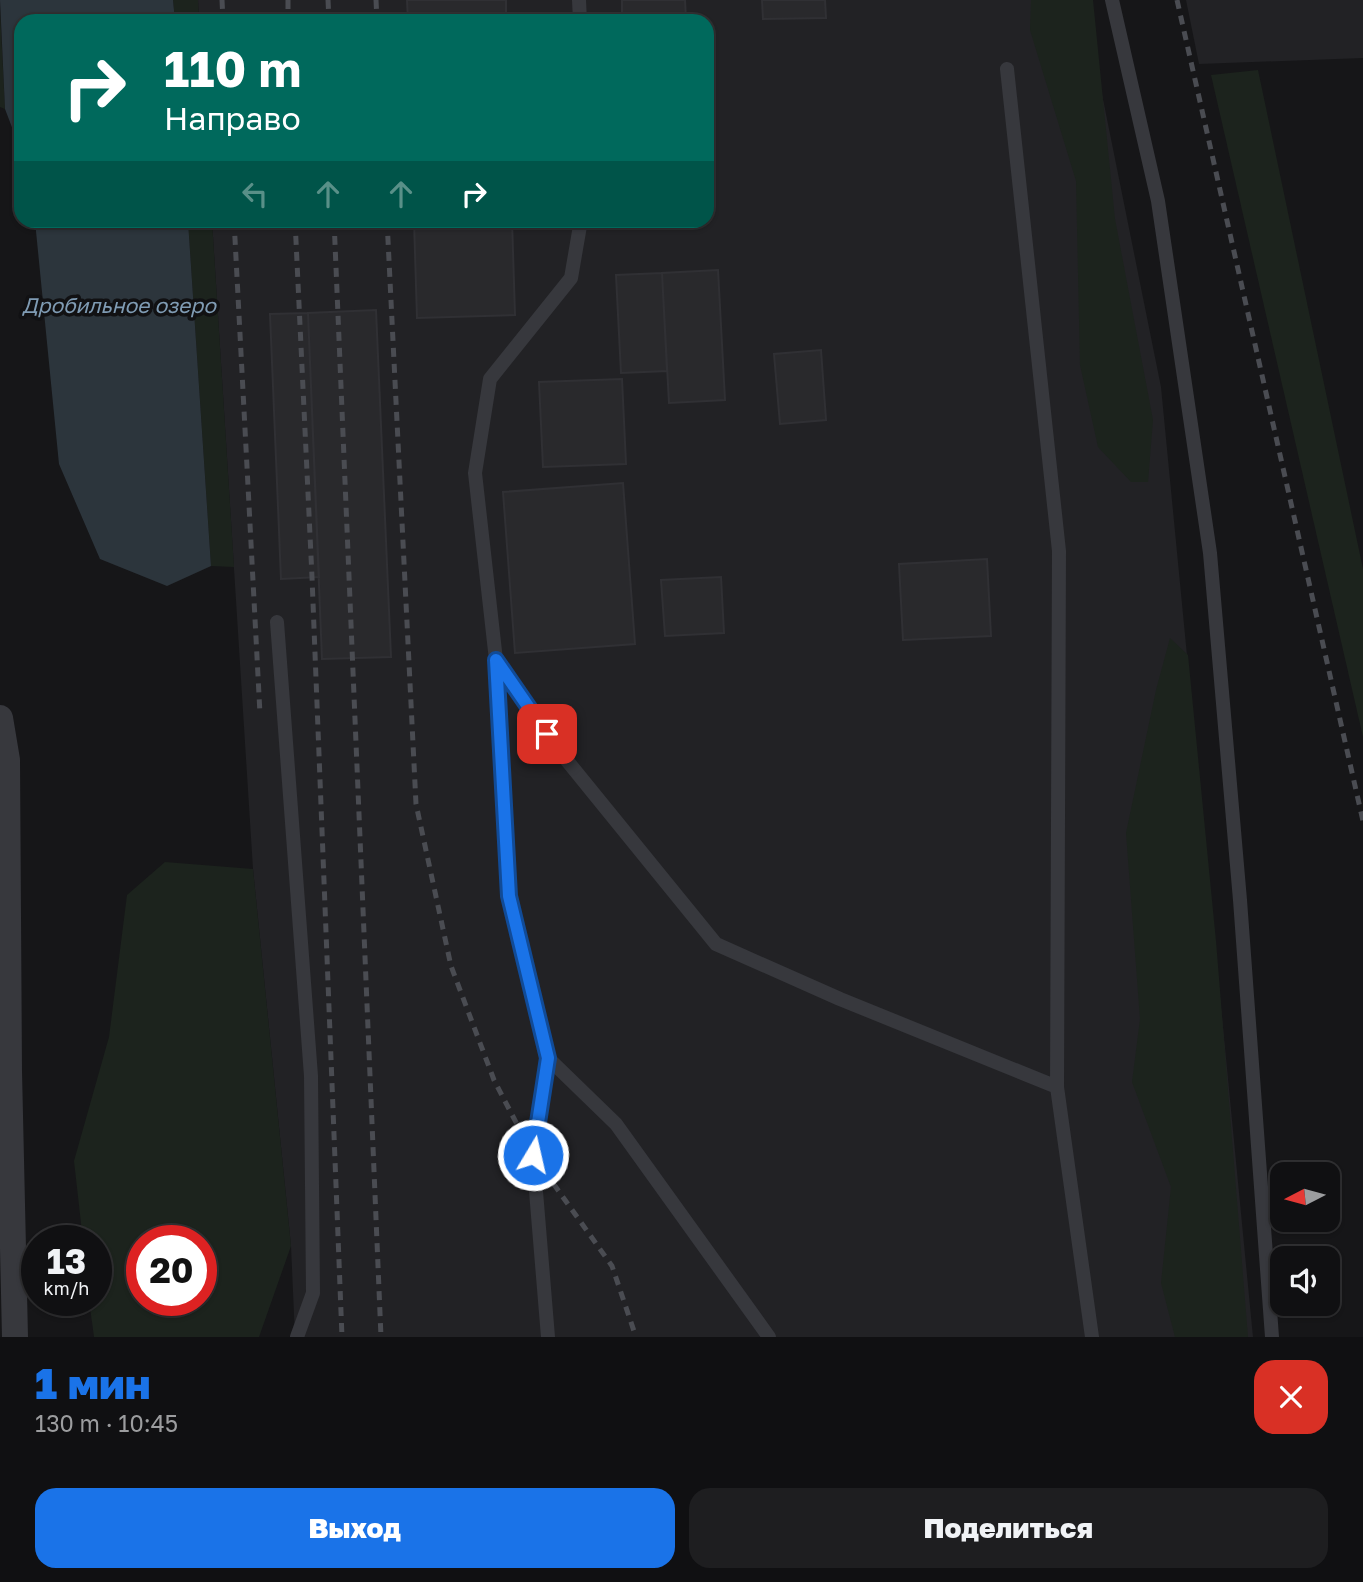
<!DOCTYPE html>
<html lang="ru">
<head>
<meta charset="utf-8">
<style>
	:root { --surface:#101012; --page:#1e1e20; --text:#f1f3f6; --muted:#9c9d9f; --line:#303032; --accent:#1a73e8 }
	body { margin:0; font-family:"Golos Text",sans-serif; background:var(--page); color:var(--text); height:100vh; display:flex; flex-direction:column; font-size:26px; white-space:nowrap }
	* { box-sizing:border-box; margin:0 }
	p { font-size:23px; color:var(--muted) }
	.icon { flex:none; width:38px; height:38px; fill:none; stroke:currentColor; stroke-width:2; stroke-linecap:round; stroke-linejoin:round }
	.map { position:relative; height:1337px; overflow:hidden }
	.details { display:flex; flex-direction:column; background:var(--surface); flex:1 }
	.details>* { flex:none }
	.guide { position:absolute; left:14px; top:14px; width:700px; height:214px; border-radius:21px; box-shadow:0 2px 5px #0004,0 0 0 2px var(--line); background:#00695c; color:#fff; overflow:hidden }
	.needle { width:46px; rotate:264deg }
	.controls { position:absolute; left:1270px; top:1162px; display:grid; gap:14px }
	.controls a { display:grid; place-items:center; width:70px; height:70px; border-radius:14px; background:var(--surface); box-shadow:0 2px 5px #0004,0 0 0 2px var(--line); font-size:35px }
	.speed { position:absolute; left:21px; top:1225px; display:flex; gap:14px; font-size:35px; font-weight:700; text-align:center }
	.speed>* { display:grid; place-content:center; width:91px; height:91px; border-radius:50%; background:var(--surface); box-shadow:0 2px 5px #0004,0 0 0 2px var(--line); line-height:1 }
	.speed small { font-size:18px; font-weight:400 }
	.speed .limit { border:10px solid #d22; background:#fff; color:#111 }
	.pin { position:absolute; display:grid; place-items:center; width:60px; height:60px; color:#fff; margin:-30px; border-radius:14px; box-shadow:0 4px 10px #0006 }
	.me { position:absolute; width:77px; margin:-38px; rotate:9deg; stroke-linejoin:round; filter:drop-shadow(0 0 5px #0008) }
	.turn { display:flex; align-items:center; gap:24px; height:147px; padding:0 35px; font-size:32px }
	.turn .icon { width:91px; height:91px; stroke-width:2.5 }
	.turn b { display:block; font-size:49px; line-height:60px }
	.lanes { display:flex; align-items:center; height:66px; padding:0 35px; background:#0003; justify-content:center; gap:35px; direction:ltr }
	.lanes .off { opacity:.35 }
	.round { display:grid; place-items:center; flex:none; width:74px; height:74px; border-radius:21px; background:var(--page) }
	.headline { display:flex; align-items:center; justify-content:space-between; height:119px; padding:0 35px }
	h1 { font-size:42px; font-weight:800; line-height:52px; color:var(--accent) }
	.button { display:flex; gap:14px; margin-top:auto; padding:14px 35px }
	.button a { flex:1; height:80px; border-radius:21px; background:var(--accent); color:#fff; font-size:28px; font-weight:800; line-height:80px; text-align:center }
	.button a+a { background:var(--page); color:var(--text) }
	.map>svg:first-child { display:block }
</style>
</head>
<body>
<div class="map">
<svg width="1363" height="1337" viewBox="0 0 1363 1337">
	<rect width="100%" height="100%" fill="#161618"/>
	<path fill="#222225" d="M198,0H1083L1161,387L1253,1337H295L291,1246L253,869L212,221L707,220V21H199Z
		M1186,0H1363V58L1199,64Z"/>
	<path fill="#1c231d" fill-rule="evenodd" d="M173,0H198L199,21H175Z
		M1031,0H1093L1115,219L1153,420L1148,482H1131L1098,447L1080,365L1076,181L1030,30Z
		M0,10L5,109L0,107Z
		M1258,70L1363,569V737L1211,75Z
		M188,221H212L234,567L211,566Z
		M1170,638L1188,655L1216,941L1248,1337H1175L1161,1283L1171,1187L1132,1082L1140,1019L1126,833L1156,690Z
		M165,862L253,869L291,1246L259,1337H94L89,1300H96V1241H83L74,1161L109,1037L127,895ZM142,1241H201V1300H142Z"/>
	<path fill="#2c353c" d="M0,0H173L175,21H21V151L5,109Z
		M35,221H188L211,566L167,586L100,559L59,464Z"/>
	<path fill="#29292c" stroke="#303034" stroke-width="2" d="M407,0H506V21H408Z
		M622,0H685L686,20L622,21Z
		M762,0H825L826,18L763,19Z
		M414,220H512L515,315L417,318Z
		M718,270L725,400L669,403L662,273Z
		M662,273L667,371L621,373L616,275Z
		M376,310L391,657L322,659L308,313Z
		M308,313L319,577L281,579L270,314Z
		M821,350L826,420L780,424L774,354Z
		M622,379L626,464L543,467L539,382Z
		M623,483L635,644L515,653L503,492Z
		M987,559L991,636L903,640L899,564Z
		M721,577L724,633L665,636L661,580Z"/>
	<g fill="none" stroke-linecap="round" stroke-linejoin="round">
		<path stroke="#37383d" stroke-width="14" d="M579,0L580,21
			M1112,0L1158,201L1210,553L1240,900L1272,1337
			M1007,69L1059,551L1057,1087L1092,1337
			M581,220L571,278L490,379L475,473L496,660L560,752L716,944L840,999L1057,1087
			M277,622L311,1076L313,1293L297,1337
			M496,662L509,896L548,1058L616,1124L769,1337
			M548,1058L533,1155L548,1337"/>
		<path stroke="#37383d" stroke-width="26" d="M0,718L7,760L9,1071L15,1337"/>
		<path stroke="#4a4c52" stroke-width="5" stroke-dasharray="9 7" stroke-linecap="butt" d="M222,0L223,21
			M288,0V21
			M328,0L329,21
			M376,0L377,21
			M1177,0L1363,821
			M234,220L260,714
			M295,220L312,577L342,1337
			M334,220L381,1337
			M387,220L416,804L451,966L494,1080L533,1155L612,1266L636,1337"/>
	</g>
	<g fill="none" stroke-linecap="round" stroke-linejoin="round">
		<defs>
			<path id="route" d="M533,1155L548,1058L509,896L496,660L547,734"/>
		</defs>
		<use href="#route" stroke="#114b97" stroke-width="18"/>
		<use href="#route" stroke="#1a73e8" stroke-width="12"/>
	</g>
	<g text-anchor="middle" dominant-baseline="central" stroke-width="7" stroke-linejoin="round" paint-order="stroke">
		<g font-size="21" font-style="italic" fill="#7f9bb3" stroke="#111113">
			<text x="119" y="305">Дробильное озеро</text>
		</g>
	</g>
</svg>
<div class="controls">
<a><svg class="needle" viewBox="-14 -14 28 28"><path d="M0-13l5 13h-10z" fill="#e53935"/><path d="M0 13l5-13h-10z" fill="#9c9d9f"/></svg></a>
<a><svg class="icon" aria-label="sound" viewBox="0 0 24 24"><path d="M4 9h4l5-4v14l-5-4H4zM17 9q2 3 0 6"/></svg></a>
</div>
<div class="speed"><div>13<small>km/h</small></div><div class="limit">20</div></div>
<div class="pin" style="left:547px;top:734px;background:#d93025"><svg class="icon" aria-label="arrive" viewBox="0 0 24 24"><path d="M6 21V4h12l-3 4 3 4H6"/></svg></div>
<svg class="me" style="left:533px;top:1155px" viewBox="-20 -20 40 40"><circle r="17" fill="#1a73e8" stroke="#fff" stroke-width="3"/><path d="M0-11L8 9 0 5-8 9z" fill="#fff"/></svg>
<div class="guide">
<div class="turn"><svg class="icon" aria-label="right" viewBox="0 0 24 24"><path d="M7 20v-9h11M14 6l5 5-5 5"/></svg><div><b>110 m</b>Направо</div></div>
<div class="lanes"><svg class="icon off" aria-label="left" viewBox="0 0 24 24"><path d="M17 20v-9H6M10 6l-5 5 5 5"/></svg><svg class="icon off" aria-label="ahead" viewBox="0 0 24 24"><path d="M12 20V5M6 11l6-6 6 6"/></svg><svg class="icon off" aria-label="ahead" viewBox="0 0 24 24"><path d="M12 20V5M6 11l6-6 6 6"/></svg><svg class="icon" aria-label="right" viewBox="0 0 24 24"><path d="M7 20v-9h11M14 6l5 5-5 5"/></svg></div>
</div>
</div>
<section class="details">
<div class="headline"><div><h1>1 мин</h1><p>130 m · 10:45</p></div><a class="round" style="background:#d93025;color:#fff"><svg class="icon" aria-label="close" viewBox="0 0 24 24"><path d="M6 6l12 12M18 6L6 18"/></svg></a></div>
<div class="button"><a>Выход</a><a>Поделиться</a></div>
</section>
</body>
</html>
